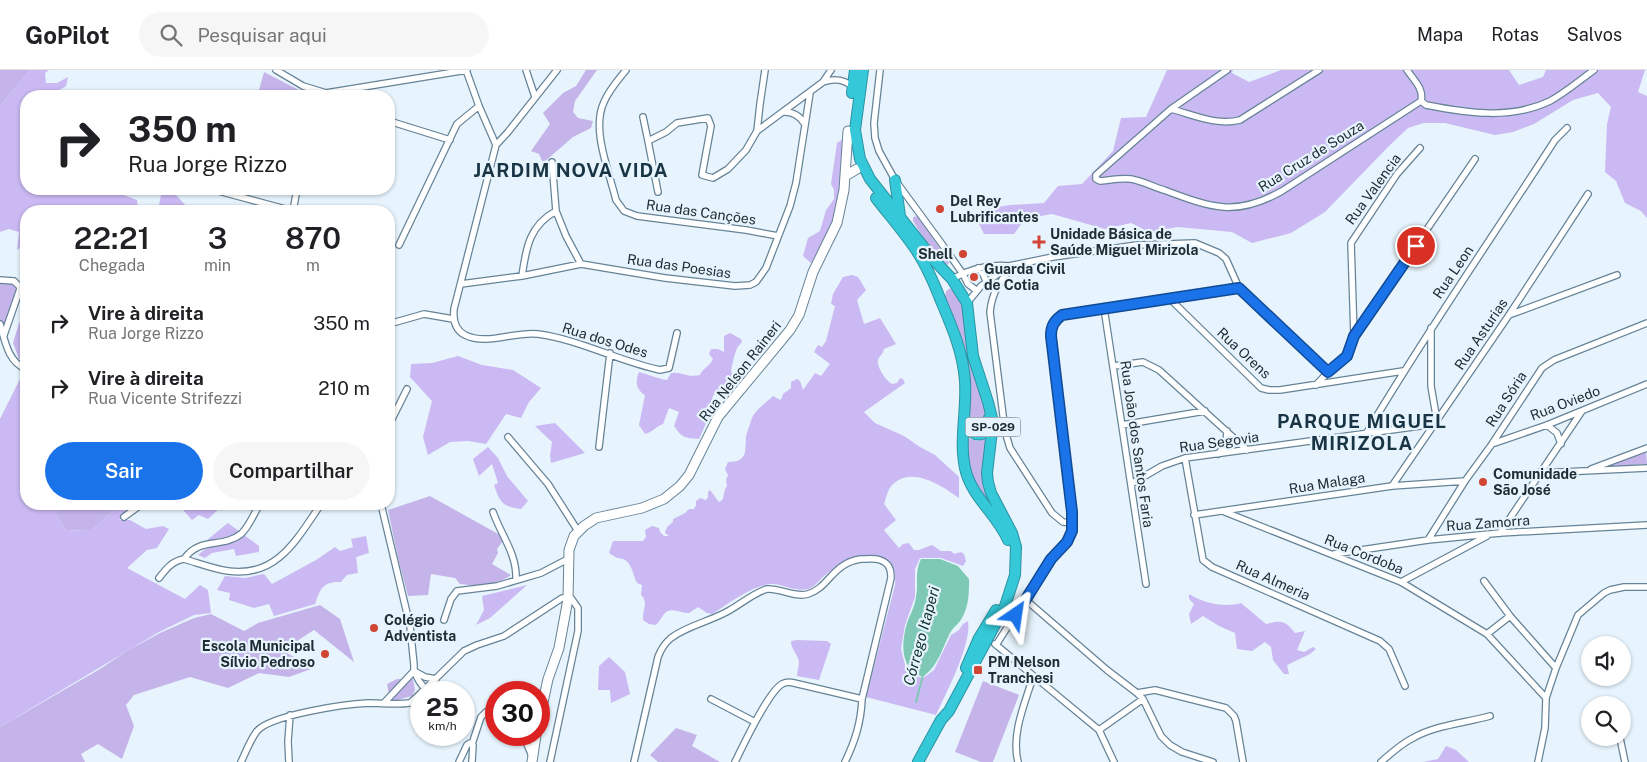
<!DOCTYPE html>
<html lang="pt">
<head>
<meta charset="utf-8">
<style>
	:root { --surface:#fff; --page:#f6f6f6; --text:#202124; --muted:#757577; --line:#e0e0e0; --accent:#1a73e8 }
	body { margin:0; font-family:"Public Sans",sans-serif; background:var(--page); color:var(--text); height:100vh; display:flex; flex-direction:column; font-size:19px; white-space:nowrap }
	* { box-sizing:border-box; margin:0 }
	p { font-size:16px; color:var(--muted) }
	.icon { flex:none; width:28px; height:28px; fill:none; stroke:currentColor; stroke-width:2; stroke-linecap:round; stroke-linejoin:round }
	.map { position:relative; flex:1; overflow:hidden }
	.drawer { position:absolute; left:20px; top:135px; width:375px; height:305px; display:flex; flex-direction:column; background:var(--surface); border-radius:20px; box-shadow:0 1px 4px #0004 }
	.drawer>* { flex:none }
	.top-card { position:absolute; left:20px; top:20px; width:375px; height:105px; border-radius:20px; box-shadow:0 1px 4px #0004; background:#fff; color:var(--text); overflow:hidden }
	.controls { position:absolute; left:1581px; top:566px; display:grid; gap:10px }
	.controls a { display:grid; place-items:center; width:50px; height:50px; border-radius:50%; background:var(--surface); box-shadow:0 1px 4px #0004; font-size:25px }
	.speed { position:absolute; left:410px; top:611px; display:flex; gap:10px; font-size:25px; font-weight:700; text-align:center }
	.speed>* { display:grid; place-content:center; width:65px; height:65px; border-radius:50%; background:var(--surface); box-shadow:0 1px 4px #0004; line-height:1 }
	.speed small { font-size:12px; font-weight:400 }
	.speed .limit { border:8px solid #d22; background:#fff; color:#111 }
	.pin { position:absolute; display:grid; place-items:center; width:42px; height:42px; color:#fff; margin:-21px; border:2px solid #fff; border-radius:50%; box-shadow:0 1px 5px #0007 }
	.me { position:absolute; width:55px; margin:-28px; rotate:32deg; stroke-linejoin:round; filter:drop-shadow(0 0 4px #0008) }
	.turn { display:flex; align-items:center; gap:18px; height:105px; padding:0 25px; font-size:22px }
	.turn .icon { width:65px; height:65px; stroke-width:2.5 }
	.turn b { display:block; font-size:35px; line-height:42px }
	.eta { display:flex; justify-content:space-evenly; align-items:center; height:85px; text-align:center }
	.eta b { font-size:30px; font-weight:600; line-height:35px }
	.button { display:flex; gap:10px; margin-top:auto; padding:10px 25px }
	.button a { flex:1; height:58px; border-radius:30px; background:var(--accent); color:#fff; font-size:20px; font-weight:600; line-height:58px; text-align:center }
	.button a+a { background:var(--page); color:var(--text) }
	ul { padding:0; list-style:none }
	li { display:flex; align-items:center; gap:15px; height:65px; padding:0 25px }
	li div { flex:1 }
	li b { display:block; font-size:19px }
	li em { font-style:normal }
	header { display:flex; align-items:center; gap:30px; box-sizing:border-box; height:70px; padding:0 25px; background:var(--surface); border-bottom:1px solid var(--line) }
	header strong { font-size:24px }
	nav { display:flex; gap:28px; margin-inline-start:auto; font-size:18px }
	.search { width:350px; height:45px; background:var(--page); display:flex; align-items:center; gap:12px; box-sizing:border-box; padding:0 18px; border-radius:28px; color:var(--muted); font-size:19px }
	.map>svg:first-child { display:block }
</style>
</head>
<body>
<header>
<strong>GoPilot</strong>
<div class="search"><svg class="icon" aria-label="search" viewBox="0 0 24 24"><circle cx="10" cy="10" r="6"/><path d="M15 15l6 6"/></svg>Pesquisar aqui</div>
<nav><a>Mapa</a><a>Rotas</a><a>Salvos</a></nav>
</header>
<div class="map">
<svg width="1647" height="692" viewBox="0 0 1647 692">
	<rect width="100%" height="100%" fill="#e7f4fd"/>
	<path fill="#c4b4ea" d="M0,0H30L0,36Z
		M586,0H597L575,31L573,42L578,48L593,51L591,58L573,67L543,93L539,84L531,81L550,54L543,43L563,23L576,16Z
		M264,2L299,20L297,26H283L259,20Z
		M918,146L948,191L949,193L947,195C934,189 921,163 913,151V147Z
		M0,210H5L19,216L4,265L0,254Z
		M951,218L954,220L963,232L970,293L986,341L987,349L982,360L977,361L970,354L969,311L945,227L946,221Z
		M26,252V293L19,289L13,273L19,253Z
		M988,366L994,439C970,419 969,397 967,368L978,371Z
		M1646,381L1647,394L1606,397Z
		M430,426L500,465L503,471L497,479L498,483L492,494L511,505C495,516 479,517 460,514L455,508L431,504L428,525L408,526L398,488L388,440Z
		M61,434H120L91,461L66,460L55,444Z
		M320,535L340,549L354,592L314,560L300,569L285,582L314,598L289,607L259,603L228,618L190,607L134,625L126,635L134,656L122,689L98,674L81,684L85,692H0V657L100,599L127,581L160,563L194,548L211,544L244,561L258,553Z
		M397,609H413L415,620L412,626L394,631L389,625L387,614Z
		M983,611L1019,625L993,692H981L955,682Z
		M676,658L697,665L692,676L720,692H658L650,685Z"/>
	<path fill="#cab9f2" d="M30,0H49L45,3L46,13H57L68,7L66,16C49,27 46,26 26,26V119H108L137,130L138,141H26V174L17,180L19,162L9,159L0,162V36Z
		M1167,0H1233L1232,3L1249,12L1281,0H1509L1519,15L1543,7L1546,0H1645L1638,22L1647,26V148L1641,141L1625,133L1616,111L1605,102L1607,54L1611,37L1598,23L1573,30L1534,54L1513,62L1495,65L1445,53H1424L1408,58L1388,77L1325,142L1291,163L1252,173L1232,162L1178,157L1149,162L1131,153L1105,159L1052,144L1025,149L1014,164H984L977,150L982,140L1010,135L1044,133L1058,116L1082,114L1113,81L1121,48L1146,47Z
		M843,69V103L836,147L816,189L811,193L803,186L808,168L820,161L826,140L834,129V120L831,114L837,73Z
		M162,120L175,124L187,137V141H166L167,136L159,135Z
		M852,205L858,207L866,220L857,230L864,254L880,248L896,274L884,279C883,284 880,285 878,290C876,296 886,311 892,314L897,313L900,308L903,309L905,313L864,342L875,353L904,366L920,377L935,385L959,407V428C942,416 912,395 892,415C888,419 886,428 884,434L896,450L884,460L899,478L903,474L909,473L914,480H919L932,475L941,481H951L954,484L961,482L964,484L966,491L963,496L941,488H920L915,499V527L905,555L901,579L905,595L912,605L923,608L934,600L951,565L959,560L963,554L968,551C972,574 946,623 936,645L866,627L895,515C896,503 895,491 881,487C856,480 841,492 823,507C818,512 814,517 808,519C796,522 785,515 774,514C755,513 728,534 712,544L707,543L698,537L689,543C680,543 671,536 664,544C661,548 659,552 656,555L649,554L643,550C642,541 649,532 641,525L642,515L637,513C632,503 632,488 617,488L609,483L613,471H643L646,467L645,460L652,456L659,458L660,462L664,466H669L665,463C667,456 668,456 673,452V449L685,443L689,439H694L696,435V431L700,428L706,430L708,427V422L710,420L719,432C726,430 722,422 727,416L726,410L728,405L725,399L728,392C748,392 745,381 746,367C746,365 751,351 752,348C755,340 767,332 773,326L780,330L782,328L783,324L791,318V312L797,309L800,311L803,320L815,303L821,306L830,294L814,282L818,275L822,277L826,271L835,236L831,234L833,224L843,207Z
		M730,263L741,269L742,272L737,278L734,287L731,300L734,311L729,325L717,319L712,328L719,333L718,338L708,349L699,369C685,368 682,368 674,356L679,342L669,338L663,354C655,357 653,362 645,364L639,355L645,325C636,320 635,311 639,302C649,304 657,309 667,310L671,303C681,301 688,308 700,305C703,298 710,296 713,289L709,284L711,279H718L724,282V266Z
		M458,286L482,295L513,300L541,318L529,332L521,348L506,344L486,374L468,371L450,372L428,385L423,367L432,331L410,307L411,294L432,293Z
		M20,309L26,310V434H61L55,444L66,460L91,461L120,434H140L119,450H130L146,459L163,456L169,459L157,478L147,480L127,498L185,529L200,515L208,520L211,543L194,545L159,562L0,657V349Z
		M555,353L585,383L551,393L550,386L552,372L535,356Z
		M488,377L498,388L507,406L528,431L521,439C502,436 500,433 494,415L498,413L492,394L479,406L473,389Z
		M182,434H219V439L208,449L199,445L192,450L184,441Z
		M228,453L259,476V482L236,486L234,479L212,483L205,488L198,485L205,479L207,470Z
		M366,466L369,483L356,487L358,503L347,505L341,512C322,511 320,520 315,534L274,546L269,534L254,538L229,530L230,523L217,520L225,506L245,508L264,504L272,514L316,490L335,477L340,481L353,477L351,469Z
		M527,515L490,548L476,555L484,540L482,526Z
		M1189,524C1203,533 1225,538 1241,533L1266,554C1281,550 1285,550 1295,563L1305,561L1297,580L1304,582L1313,577L1316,579L1310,584L1287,595L1289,604H1284L1273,590L1271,577L1265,572L1252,581L1237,579L1235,563L1219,556L1203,546L1191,554L1189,544L1194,534L1189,529Z
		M797,570L827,571L831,574L819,610L797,606C797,602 799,596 799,592C798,584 791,580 791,571Z
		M609,587L625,602L630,624L611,633L610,620H598L599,596Z
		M1446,676L1456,680L1469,692H1423L1438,689Z"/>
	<path fill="#7dc9b5" d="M921,489H940L958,496L969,509C969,523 969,536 962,548C959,554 953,557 950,563C941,581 939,594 923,607C900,599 901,574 907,553C910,545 915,536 916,527C919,513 914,503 921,489Z"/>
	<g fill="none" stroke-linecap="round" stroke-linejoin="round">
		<path stroke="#7dc9b5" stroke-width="2" d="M916,632L923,605"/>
		<defs>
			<path id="street" d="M276,0L303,16L326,23L467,0
				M466,0L479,36L496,75
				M526,0L535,27
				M557,0L508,62L496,75L454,239C453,249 455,260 465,265C487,276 514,261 538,264C581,270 618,291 660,300L669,298L677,263
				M626,0C618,10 609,20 604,32C591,59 609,101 616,130L624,141L637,146L746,160L778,166
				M880,0L874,53L875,68L879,81L895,110L939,170L963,204L968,214L976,220
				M1227,0L1171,39L1096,105V109L1100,111C1110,110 1121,108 1131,109C1142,111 1154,117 1164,120C1212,138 1236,147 1282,121L1421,31
				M1407,0C1414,10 1424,19 1421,31L1426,35C1467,43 1511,50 1550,31C1565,23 1580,10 1594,0
				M823,12C835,8 844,9 853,17
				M1171,39C1194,45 1217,56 1240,50L1319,0
				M784,42C793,42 799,45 804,53
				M643,47L648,71
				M389,51L450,70
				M757,61L760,34L765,0
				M552,92L556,141L566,166L581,194
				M211,119L293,141
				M658,122L648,71L666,62L677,53L708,48L711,56L702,105L713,108L728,99L746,80L757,61L823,12L831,0
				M293,141L297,119
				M399,175L457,54L479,36
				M1014,196C1000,210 992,222 990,242L1005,361L1010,378L1052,443L1063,452L1073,453
				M978,198L983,204L986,211
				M522,206C526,177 530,155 556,141
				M952,209C970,199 988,194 1009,196
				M0,210L14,211L19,216L20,219L4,265
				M461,214L522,206L581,194L665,208L735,216L750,215L756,212L766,198L790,136L796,113L810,23
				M1170,229L1261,318L1269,320H1280L1403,301
				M967,233L981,216L1009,196L1053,187L1137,175L1195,173L1219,183L1226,189L1239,218L1328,302
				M1104,238L1146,514
				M1509,245L1617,205
				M0,254C5,271 8,292 26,299
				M389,254L424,244L453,249
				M1431,258V316L1437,351
				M1354,266L1351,173L1397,104L1420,78
				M1114,296L1143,292L1159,300L1247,380
				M1316,315L1334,296L1347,286L1354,266L1475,89
				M389,355L407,319
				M1122,355L1205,341
				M1547,355L1557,363L1561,374
				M1366,364C1425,264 1492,168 1555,70L1567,58
				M508,367L548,414L578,461
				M1492,374L1547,355L1647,314
				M599,377L610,283
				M1218,384L1226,375L1227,361
				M1185,388L1203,490L1212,497L1380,571L1389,579L1405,616
				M1591,399L1647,378
				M1541,403L1647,398
				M1131,414L1162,396L1185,388L1435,354
				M1392,416L1509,245L1588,124
				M381,434L410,556L414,595V601L384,633
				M493,442C501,465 517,484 516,509
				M1225,442L1401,512L1487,564L1546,628
				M1194,445L1392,416L1465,411
				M124,447L142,434
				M1500,463L1582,341
				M1428,470L1465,411L1492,374L1542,298L1554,290L1647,253
				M1334,484L1428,470L1500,463L1647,455
				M184,489C198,493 213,499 228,501C277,508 297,469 321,434
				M184,489C200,466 222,479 241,464C249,457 254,443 260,434
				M159,508C166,499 172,491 184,489
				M1484,511L1510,546L1556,598
				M1401,512L1487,466
				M1026,530L1107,600L1137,623L1143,629L1161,666L1170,675L1182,682L1213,692
				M444,550L451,529L457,521L497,516L541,503L568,489
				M1487,564L1510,546
				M995,574L1099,660L1114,692
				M996,575L1051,489L1067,471L1072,461L1073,442L1051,266L1053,253L1062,245L1239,218
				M414,601L425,607L436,609
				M414,601L419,611L425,619
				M422,622L464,581L477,575L504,566L562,528H571L578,538V561L550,692
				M1137,623L1155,620L1226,638L1234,646L1236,651L1243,692
				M711,629L755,652
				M1099,660L1143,629
				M523,665L532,686
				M1620,668L1625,692
				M472,674L481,647L486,642L496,643
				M241,692C246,682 250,670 257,661C271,645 345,634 368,633C382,633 396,635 410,633L421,623
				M289,692L288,671L290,645
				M459,692L467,675L470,673L473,675L472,692
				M634,692L658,587C661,579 665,573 671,568C688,555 712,551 730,540C739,535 757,521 767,519C780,518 795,528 808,524C829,518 832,493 861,489C867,489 874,488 880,490C889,493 891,499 891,508L862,629C861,653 855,671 845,692
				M735,692C743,676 768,622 782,614C786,612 790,612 794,613L862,629
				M1018,692C1011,664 1025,633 1033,607
				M1381,692C1391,683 1401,674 1413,668C1436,655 1465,653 1490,646
				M1538,692L1545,658L1546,628L1556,598L1578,545L1604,523L1610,520L1624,517H1647"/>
			<path id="secondary" d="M845,106L857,99
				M539,651L548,609L559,578L568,529L569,480L574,466L584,456L596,448L642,438L664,429L680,416L689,405L718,347L790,260L799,245L813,202L837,153L844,120L848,61
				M532,692L536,665"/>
			<path id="highway" d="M863,0L855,60L860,89L870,109L933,189L952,209L967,233L973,286L988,332L993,352L987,403L988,412L991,423L1012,463L1016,477L1015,505L1005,536L949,641L941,650L918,692
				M852,23L855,0
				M895,110L900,146
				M876,128C889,145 904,162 916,180C927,196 934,213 941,231C952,257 963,282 965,311C967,340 959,370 965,398C971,427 997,444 1008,470
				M964,353C974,369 988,369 989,348
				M966,598L979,568L996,540"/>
		</defs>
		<use href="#street" stroke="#668397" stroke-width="8"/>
		<use href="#secondary" stroke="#668397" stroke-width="11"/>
		<use href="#highway" stroke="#2d92a0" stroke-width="12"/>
		<use href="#street" stroke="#fff" stroke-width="5.5"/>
		<use href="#secondary" stroke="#fff" stroke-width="9"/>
		<use href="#highway" stroke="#34c8d9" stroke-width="10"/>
	</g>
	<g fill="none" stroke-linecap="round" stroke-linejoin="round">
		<defs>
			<path id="route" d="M1016,545L1051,489L1067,472L1072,461V442L1051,266C1051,256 1054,251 1062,245L1239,218L1328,302L1347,286L1354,266L1416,176"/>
		</defs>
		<use href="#route" stroke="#114b97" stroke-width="12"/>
		<use href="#route" stroke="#1a73e8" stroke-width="9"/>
	</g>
	<g fill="#d24534" stroke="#e7f4fd" stroke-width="2">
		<circle cx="940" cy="139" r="5"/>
		<path d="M1036.5 164.5h5v5h5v5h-5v5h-5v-5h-5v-5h5z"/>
		<circle cx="963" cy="184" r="5"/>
		<circle cx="974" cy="207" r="5"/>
		<circle cx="1483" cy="412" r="5"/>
		<circle cx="374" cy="558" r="5"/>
		<circle cx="325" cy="584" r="5"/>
		<rect x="973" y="595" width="10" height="10" rx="2.5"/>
	</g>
	<g text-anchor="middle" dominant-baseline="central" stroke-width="4.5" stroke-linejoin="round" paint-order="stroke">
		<rect fill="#e7f4fd" stroke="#5c6971" stroke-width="1" x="965.5" y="347.5" width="55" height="19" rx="4"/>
		<g font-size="12" font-weight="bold" fill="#202d35">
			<text x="993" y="357">SP-029</text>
		</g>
		<g font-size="14" fill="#202d35" stroke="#e7f4fd">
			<text transform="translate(1311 86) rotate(-32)">Rua Cruz de Souza</text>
			<text transform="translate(1373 119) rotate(-54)">Rua Valencia</text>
			<text transform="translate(701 142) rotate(8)">Rua das Canções</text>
			<text transform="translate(679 196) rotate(8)">Rua das Poesias</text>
			<text transform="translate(1453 202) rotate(-56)">Rua Leon</text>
			<text transform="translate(1481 264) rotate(-56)">Rua Asturias</text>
			<text transform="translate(605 270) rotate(17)">Rua dos Odes</text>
			<text transform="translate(1244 283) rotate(43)">Rua Orens</text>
			<text transform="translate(740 301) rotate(-52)">Rua Nelson Raineri</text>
			<text transform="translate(1506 329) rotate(-57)">Rua Sória</text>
			<text transform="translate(1565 333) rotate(-21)">Rua Oviedo</text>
			<text transform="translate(1219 372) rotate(-8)">Rua Segovia</text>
			<text transform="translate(1137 374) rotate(82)">Rua João dos Santos Faria</text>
			<text transform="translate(1327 413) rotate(-9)">Rua Malaga</text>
			<text transform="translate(1488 453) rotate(-4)">Rua Zamorra</text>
			<text transform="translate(1364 484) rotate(22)">Rua Cordoba</text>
			<text transform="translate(1273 510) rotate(24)">Rua Almeria</text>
		</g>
		<g font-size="14" font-weight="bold" fill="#202d35" stroke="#e7f4fd" text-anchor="start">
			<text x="950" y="131">Del Rey<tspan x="950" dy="16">Lubrificantes</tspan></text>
			<text x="1050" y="164">Unidade Básica de<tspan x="1050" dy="16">Saúde Miguel Mirizola</tspan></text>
			<text x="953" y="184" text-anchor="end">Shell</text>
			<text x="984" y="199">Guarda Civil<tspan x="984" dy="16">de Cotia</tspan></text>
			<text x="1493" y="404">Comunidade<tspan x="1493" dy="16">São José</tspan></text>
			<text x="384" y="550">Colégio<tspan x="384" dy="16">Adventista</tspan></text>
			<text x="315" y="576" text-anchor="end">Escola Municipal<tspan x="315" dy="16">Sílvio Pedroso</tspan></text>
			<text x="988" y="592">PM Nelson<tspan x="988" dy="16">Tranchesi</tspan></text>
		</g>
		<g font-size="15" font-style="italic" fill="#0e332b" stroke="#e7f4fd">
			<text transform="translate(921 566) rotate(-75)">Córrego Itaperi</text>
		</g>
		<g font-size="19" font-weight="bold" letter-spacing="1" fill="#193545" stroke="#e7f4fd">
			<text x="571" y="100">JARDIM NOVA VIDA</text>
			<text x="1362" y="351">PARQUE MIGUEL<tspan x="1362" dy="22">MIRIZOLA</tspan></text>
		</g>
	</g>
</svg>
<div class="controls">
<a><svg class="icon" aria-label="sound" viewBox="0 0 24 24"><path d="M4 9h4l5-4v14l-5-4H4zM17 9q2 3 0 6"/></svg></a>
<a><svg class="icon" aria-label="search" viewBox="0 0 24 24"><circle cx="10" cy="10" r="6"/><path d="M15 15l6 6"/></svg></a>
</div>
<div class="speed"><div>25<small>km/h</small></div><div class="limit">30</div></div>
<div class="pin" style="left:1416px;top:176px;background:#d93025"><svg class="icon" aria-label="arrive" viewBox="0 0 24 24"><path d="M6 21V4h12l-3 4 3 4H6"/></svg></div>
<svg class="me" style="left:1016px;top:545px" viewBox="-20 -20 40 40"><path d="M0-17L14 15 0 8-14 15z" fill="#1a73e8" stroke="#fff" stroke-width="4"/></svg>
<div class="top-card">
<div class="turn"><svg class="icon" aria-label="right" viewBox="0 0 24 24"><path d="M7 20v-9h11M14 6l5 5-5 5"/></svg><div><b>350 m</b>Rua Jorge Rizzo</div></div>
</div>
<section class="drawer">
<div class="eta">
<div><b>22:21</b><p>Chegada</p></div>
<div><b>3</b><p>min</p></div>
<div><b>870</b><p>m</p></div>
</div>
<ul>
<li><svg class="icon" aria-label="right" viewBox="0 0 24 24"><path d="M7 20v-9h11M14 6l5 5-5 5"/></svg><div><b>Vire à direita</b><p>Rua Jorge Rizzo</p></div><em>350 m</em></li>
<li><svg class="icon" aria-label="right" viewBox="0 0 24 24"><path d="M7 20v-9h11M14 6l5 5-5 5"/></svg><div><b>Vire à direita</b><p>Rua Vicente Strifezzi</p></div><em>210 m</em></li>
</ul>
<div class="button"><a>Sair</a><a>Compartilhar</a></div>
</section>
</div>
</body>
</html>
